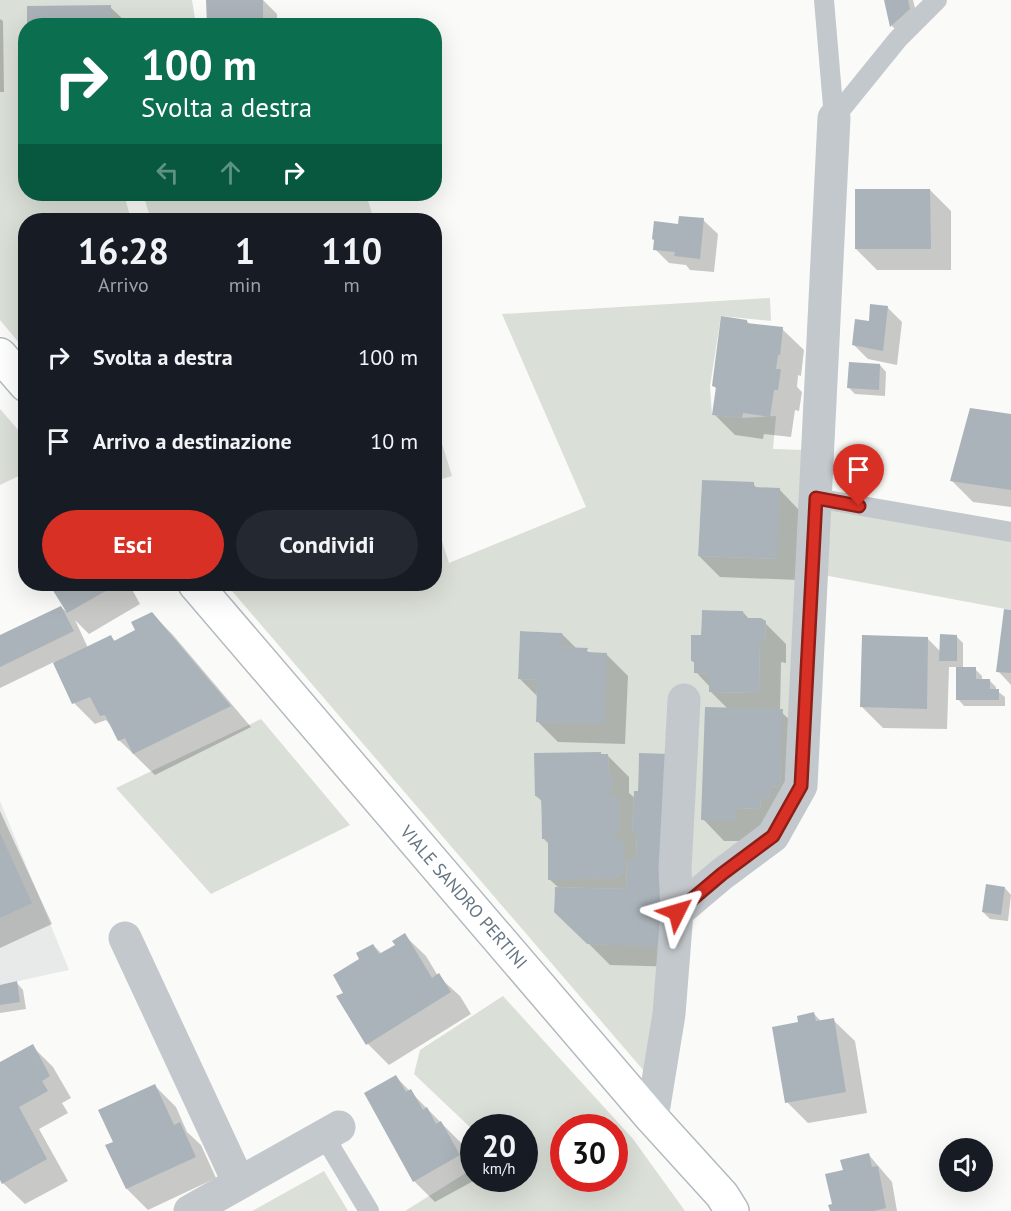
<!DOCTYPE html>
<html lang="it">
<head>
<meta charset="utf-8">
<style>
	:root { --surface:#171b24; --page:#242831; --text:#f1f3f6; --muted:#9ea1a6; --accent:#d93025 }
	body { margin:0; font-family:"PT Sans",sans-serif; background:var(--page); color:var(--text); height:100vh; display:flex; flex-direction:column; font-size:22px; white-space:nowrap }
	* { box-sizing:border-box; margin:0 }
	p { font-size:20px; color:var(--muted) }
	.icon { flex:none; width:33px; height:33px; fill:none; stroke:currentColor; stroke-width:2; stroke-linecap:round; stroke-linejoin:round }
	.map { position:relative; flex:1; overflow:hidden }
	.panel { position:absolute; left:18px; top:213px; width:424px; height:378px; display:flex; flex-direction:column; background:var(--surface); border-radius:24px; box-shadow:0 6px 24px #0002 }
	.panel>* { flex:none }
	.hud { position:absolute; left:18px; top:18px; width:424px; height:183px; border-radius:24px; box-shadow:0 6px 24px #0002; background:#0b6e4f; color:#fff; overflow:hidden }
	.tools { position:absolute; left:939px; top:1138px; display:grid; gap:12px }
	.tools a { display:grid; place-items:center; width:54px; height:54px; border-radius:50%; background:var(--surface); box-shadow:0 6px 24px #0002; font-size:30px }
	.speed { position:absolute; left:460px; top:1114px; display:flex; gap:12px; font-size:30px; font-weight:700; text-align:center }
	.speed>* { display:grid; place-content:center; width:78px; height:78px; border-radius:50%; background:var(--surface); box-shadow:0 6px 24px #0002; line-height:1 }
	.speed small { font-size:15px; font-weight:400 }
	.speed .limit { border:9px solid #d22; background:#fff; color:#111 }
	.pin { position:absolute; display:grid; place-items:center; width:51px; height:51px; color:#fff; margin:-62px -26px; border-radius:50% 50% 50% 0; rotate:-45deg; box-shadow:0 0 6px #0007 }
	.pin .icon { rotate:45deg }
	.me { position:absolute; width:66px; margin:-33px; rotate:50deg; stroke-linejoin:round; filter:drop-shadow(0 0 4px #0008) }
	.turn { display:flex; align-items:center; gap:21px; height:126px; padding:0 24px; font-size:27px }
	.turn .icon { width:78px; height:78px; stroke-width:2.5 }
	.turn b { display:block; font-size:42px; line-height:51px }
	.lanes { display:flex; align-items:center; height:57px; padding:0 24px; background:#0003; justify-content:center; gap:30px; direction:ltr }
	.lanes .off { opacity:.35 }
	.eta { display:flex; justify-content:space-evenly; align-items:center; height:102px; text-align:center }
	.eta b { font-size:36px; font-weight:800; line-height:42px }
	.cta { display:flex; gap:12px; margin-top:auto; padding:12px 24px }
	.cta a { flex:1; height:69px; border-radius:36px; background:var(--accent); color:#fff; font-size:24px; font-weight:800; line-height:69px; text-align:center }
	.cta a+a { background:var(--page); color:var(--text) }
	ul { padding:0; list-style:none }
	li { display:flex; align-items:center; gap:18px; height:84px; padding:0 24px }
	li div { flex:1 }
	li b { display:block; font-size:22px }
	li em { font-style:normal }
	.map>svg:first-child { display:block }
</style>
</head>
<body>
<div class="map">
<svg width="1011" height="1211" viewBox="0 0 1011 1211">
	<rect width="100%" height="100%" fill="#fafaf8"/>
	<path fill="#e8e9e9" d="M0,801L69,970L0,985Z"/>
	<path fill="#dadfd7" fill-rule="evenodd" d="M0,0H192L196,25L26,26V194H124L131,220H26L25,350L0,320Z
		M143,194H366L374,220H151Z
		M770,298L771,321L721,316L710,386L712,415L742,418L776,416L773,449L805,450L790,772L758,832L671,909L650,1078L226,584H435V527L437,526L449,563L586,507L502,314ZM702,480L754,487L777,559L698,556ZM702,610L743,611L744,618H761L766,621L765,642H760L759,693L709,692V674L694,673V661H691V635H701ZM520,631L562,633V647L588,649L605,723L536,722L537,680L518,679ZM782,709L780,787L771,786V798H761L760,809L736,808ZM535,753L608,755L609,774H612V792L609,793V796L615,840H624L617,878L548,879V839L542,838L541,796H535ZM639,753L660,946L587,944L554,911L555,887L626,889L627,859H636L637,832H632L634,791H638Z
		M0,409L26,439L25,473L0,485Z
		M435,421L452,476L435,481Z
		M822,508L1011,540V610L818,574Z
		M261,719L350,825L211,894L116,788Z
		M503,996L633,1139L685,1211H405L474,1168V1179H525V1128H474V1131L414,1074L420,1050ZM564,1128H615V1179H564Z
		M324,1171L348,1211H252Z"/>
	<path fill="#0003" d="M263,0L277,14V26L208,24Z
		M886,0H913L917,16L898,32L892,26Z
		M110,7L125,21V26H29Z
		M0,19L3,21L4,92H0Z
		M930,190L951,211V270H877L856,249Z
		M703,220L718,234L714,272L690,270L686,265L669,263L655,249L656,241L679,225Z
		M887,307L902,322L897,365L868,359L854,345Z
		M747,321L750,325L782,329L804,350L801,376L798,375L797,387L802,392L799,411L795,410L791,437L764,434L763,439L735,435L714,414L717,389L713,386Z
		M880,365L886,372L885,396L855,394L848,387Z
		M1011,416V507L973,502L952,481Z
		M753,484L758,489H779L800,511L798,580L720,577L699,556Z
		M48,584H129L140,604L89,634L75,620L88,648L111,637L116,642L137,631L152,614L173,635L251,727L155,775L119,740L112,727L106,720L95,724L74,703L54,662L0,688V637L61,607L68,613L55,590Z
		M1011,611V685L998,671Z
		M743,612L749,619L765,623L786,644V663L781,662L780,711L803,732L792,819L756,841H724L703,819L728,709L710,691V687L696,672V664L692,661L702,637Z
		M562,634L577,649L587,650L591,654H606L628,676L625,744L558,742L537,721L538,697L520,679Z
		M956,636L963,643V669H975L982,676V680H989L996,687V690L1005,697V706H964L958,699L957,667H949L947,729L883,728L862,707L927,638L941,652Z
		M608,756L629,777V793L635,798L681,967L610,965L556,911L559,888L549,879V844L543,838V802L536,796Z
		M0,811L52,924L0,948Z
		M1005,888L1011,895L1008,921L990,919L983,912Z
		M404,935L426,956L438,976L460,996L471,1014L389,1065L368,1044L345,993L361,960L373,945L382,954L397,945Z
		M17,983L23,990L26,1009L0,1013V987Z
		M814,1014L822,1022L833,1020L855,1041L867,1113L808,1123L787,1102L800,1024Z
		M32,1046L53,1067L71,1098L62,1103L68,1113L39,1129L68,1181L25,1204L3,1183L0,1177V1064Z
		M396,1077L462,1144L474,1166V1179H477L435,1202L414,1181Z
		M154,1085L176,1107L187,1132L201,1145L216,1178L148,1210L127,1189L115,1143Z
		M869,1155L892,1182L897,1211H831L845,1171Z"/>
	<path fill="#aab3b9" d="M206,0H263V24L207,25Z
		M884,0H908L910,9L890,27Z
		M111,5V26H27V6Z
		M855,189H930L931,249H855Z
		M679,216L704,218L700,259L674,256L675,252L653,250L654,240L652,239L654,221L678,224Z
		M870,304L888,306L883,351L852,345L855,319L869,321Z
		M721,316L747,320V323L783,327L780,355H778L776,369H781L778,390H774L770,417L743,413L742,418L712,415L716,387L712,386Z
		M849,362L880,364L879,390L847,388Z
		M970,408L1011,414V490L950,481Z
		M702,480L754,482V487L780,488L777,559L698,556Z
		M49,584H118L67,613Z
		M61,606L74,631L0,667V635Z
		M1004,609L1011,610V673L996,672Z
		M702,610L743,611L744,618H761L766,621L765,642H760L759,693L709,692V674L694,673V661H691V635H701Z
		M152,612L231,706L133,754L125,738L118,741L105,715L100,716L90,697L72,704L53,663L111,635L114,641L135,630L131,622Z
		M520,631L562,633V647L588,648L587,652L607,653L605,724L536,722L537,680L518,679Z
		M940,634L957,635V661H939Z
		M862,635L928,637L927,709L860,707Z
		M956,667H976V679H990V689H999V700H956Z
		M705,707L783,709L780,787L771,786V799L761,798L760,809L736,808L735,821L701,820Z
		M601,752V754H608L609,774L612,773V793H609V796H619V834H615V840H624V875H617V878L548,880V839H542L541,796H535L534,753Z
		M639,753L670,754L660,947L587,944L554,912L555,887L626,889L627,859H636L637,832H632L634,791H638Z
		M0,833L32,903L0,918Z
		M986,884L1005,887L1001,915L982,912Z
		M405,933L432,978L439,973L451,992L366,1045L336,996L343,993L333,975L359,959L356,953L373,944L379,954L395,945L392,941Z
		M17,981L20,1002L0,1005V985Z
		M814,1012L816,1021L834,1018L846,1092L785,1103L772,1027L798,1022L797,1016Z
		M33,1044L50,1076L42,1081L48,1091L19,1107L47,1159L2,1184L0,1180V1062Z
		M396,1075L406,1092L411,1089L423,1110L427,1107L436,1124L441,1121L460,1155L413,1182L364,1093Z
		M155,1084L174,1125L180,1122L196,1157L126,1189L105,1145L113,1142L98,1110Z
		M869,1153L872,1167L878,1166L886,1208L874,1211H830L828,1205L832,1204L825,1174L843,1170L840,1160Z"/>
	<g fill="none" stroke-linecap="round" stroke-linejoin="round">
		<defs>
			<path id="secondary" d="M0,355L26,385
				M195,584L652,1118L722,1195L732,1211"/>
		</defs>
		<use href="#secondary" stroke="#b3babf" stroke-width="36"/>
		<path stroke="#c3c8cc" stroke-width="20" d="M824,0L834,118
			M834,118L898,39L937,0
			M816,498L1011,532
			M324,1136L369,1211"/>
		<path stroke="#c3c8cc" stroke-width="33" d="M677,912L675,869L684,700
			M125,938L239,1183
			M652,1118L669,1014L677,912L722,874L773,836L801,786L834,118
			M190,1211L339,1127"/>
		<use href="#secondary" stroke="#fff" stroke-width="33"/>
	</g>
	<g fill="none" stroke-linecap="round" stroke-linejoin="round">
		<defs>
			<path id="route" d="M677,912L722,874L773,836L801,786L816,498L859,506"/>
		</defs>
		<use href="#route" stroke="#8d1f18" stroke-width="15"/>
		<use href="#route" stroke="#d93025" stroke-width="10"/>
	</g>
	<g text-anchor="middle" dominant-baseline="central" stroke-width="6" stroke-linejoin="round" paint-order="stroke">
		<g font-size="18" fill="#657683" stroke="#fff">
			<text transform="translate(464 897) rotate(49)">VIALE SANDRO PERTINI</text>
		</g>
	</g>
</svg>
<div class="tools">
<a><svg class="icon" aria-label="sound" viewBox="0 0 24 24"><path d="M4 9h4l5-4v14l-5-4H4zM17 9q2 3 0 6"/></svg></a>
</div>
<div class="speed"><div>20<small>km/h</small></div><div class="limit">30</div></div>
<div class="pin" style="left:859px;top:506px;background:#d93025"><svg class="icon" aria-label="arrive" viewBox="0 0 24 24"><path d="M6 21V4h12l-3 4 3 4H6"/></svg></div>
<svg class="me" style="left:677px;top:912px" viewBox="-20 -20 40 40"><path d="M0-17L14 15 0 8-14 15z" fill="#d93025" stroke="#fff" stroke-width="4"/></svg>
<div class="hud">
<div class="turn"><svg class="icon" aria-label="right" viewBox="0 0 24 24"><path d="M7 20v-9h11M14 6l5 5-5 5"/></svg><div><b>100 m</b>Svolta a destra</div></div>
<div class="lanes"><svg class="icon off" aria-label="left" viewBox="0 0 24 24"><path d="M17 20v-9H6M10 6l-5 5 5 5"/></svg><svg class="icon off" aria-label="ahead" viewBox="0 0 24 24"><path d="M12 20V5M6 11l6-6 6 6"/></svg><svg class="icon" aria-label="right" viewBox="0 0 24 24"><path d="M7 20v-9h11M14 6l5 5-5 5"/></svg></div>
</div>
<section class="panel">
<div class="eta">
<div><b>16:28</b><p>Arrivo</p></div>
<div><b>1</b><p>min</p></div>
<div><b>110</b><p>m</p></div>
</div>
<ul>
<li><svg class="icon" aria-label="right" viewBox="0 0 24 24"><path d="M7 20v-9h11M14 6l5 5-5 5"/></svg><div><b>Svolta a destra</b></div><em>100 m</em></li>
<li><svg class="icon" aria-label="arrive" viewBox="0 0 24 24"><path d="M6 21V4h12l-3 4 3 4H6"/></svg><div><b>Arrivo a destinazione</b></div><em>10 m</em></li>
</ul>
<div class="cta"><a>Esci</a><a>Condividi</a></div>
</section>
</div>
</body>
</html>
